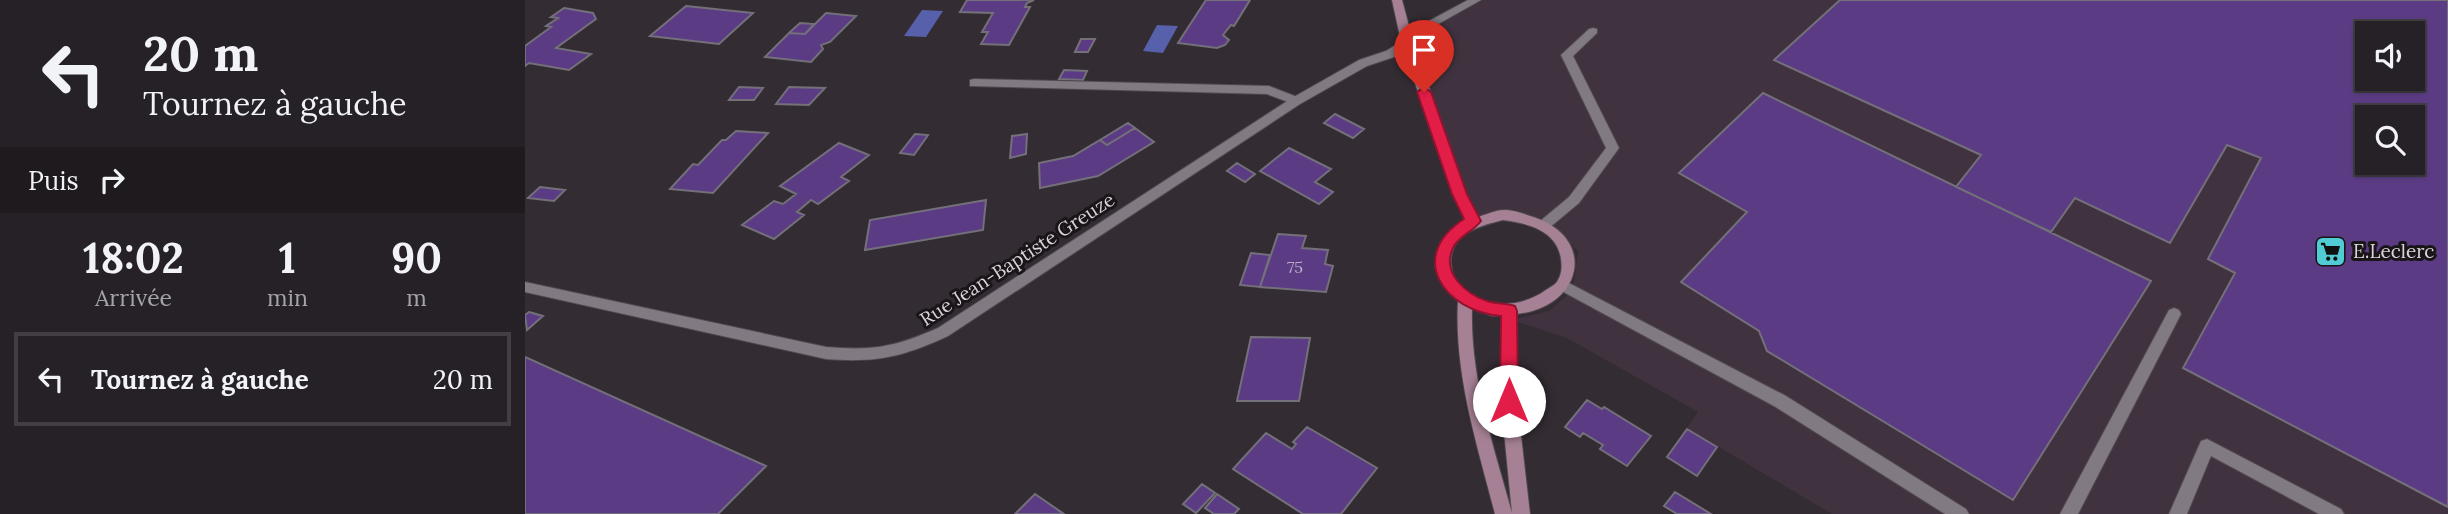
<!DOCTYPE html>
<html lang="fr">
<head>
<meta charset="utf-8">
<style>
	:root { --surface:#262126; --page:#2e292e; --text:#f1f3f6; --muted:#a4a3a7; --line:#423e43 }
	body { margin:0; font-family:Lora,serif; background:var(--page); color:var(--text); height:100vh; display:flex; flex-direction:column; font-size:26px; white-space:nowrap }
	* { box-sizing:border-box; margin:0 }
	p { font-size:23px; color:var(--muted) }
	.icon { flex:none; width:38px; height:38px; fill:none; stroke:currentColor; stroke-width:2; stroke-linecap:round; stroke-linejoin:round }
	.map { position:relative; flex:1; overflow:hidden }
	.panel { display:flex; flex-direction:column; background:var(--surface); width:525px }
	.panel>* { flex:none }
	.hud { background:#262126; color:var(--text); overflow:hidden }
	.fabs { position:absolute; left:1830px; top:21px; display:grid; gap:14px }
	.fabs a { display:grid; place-items:center; width:70px; height:70px; border-radius:0px; background:var(--surface); box-shadow:0 2px 5px #0004,0 0 0 2px var(--line); font-size:35px }
	.pin { position:absolute; display:grid; place-items:center; width:60px; height:60px; color:#fff; margin:-72px -30px; border-radius:50% 50% 50% 0; rotate:-45deg; box-shadow:0 0 7px #0007 }
	.pin .icon { rotate:45deg }
	.me { position:absolute; width:77px; margin:-38px; rotate:0deg; stroke-linejoin:round; filter:drop-shadow(0 0 5px #0008) }
	.turn { display:flex; align-items:center; gap:24px; height:147px; padding:0 28px; font-size:32px }
	.turn .icon { width:91px; height:91px; stroke-width:2.5 }
	.turn b { display:block; font-size:49px; line-height:60px }
	.then { display:flex; align-items:center; height:66px; padding:0 28px; background:#0003; gap:14px; font-size:26px }
	.eta { display:flex; justify-content:space-evenly; align-items:center; height:119px; text-align:center }
	.eta b { font-size:42px; font-weight:700; line-height:49px }
	ul { padding:0; list-style:none }
	li { display:flex; align-items:center; gap:21px; height:94px; margin:0 14px 10px; padding:0 14px; border:4px solid var(--line); border-radius:0px }
	li div { flex:1 }
	li b { display:block; font-size:26px }
	li em { font-style:normal }
	main { display:flex; flex:1; min-height:0 }
	.map>svg:first-child { display:block }
</style>
</head>
<body>
<main>
<section class="panel">
<div class="hud">
<div class="turn"><svg class="icon" aria-label="left" viewBox="0 0 24 24"><path d="M17 20v-9H6M10 6l-5 5 5 5"/></svg><div><b>20 m</b>Tournez à gauche</div></div>
<div class="then">Puis<svg class="icon" aria-label="right" viewBox="0 0 24 24"><path d="M7 20v-9h11M14 6l5 5-5 5"/></svg></div>
</div>
<div class="eta">
<div><b>18:02</b><p>Arrivée</p></div>
<div><b>1</b><p>min</p></div>
<div><b>90</b><p>m</p></div>
</div>
<ul>
<li><svg class="icon" aria-label="left" viewBox="0 0 24 24"><path d="M17 20v-9H6M10 6l-5 5 5 5"/></svg><div><b>Tournez à gauche</b></div><em>20 m</em></li>
</ul>
</section>
<div class="map">
<svg width="1923" height="514" viewBox="0 0 1923 514">
	<rect width="100%" height="100%" fill="#332c33"/>
	<path fill="#40333f" fill-rule="evenodd" d="M951,0H1923V514H1307L1162,428L1173,412L1042,338L987,320L1024,311L1048,290L1053,251L1023,220L980,211L943,220L880,42ZM1843,33H1888V79H1843ZM1843,117H1888V163H1843Z"/>
	<path fill="#5760aa" d="M397,10L418,11L401,37L379,36Z
		M632,25L653,26L638,53L618,51Z"/>
	<path fill="#5b3c84" stroke="#73707a" stroke-width="2" fill-rule="evenodd" d="M442,0H509L502,3L500,7H505L484,45L456,44L463,32H457L468,13L435,12Z
		M681,0H725L709,26L706,25L698,35L704,40L700,45L692,48L653,43Z
		M1315,0H1923V507L1658,368L1710,273L1683,259L1736,158L1702,145L1645,243L1550,198L1526,232L1431,187L1456,155L1249,60ZM1843,33H1888V79H1843ZM1843,117H1888V163H1843Z
		M161,6L228,13L194,44L125,36Z
		M39,8L68,13L71,19L31,48L66,54L44,70L4,63L0,66V46L26,27L21,26L33,18L26,17Z
		M301,13L331,16L305,42L296,45L298,49L286,62L240,57L264,33L280,34Z
		M275,23L289,24L280,34L264,33Z
		M556,39H570L563,52H550Z
		M539,70L562,71L558,80L534,79Z
		M214,87L238,88L229,100H204Z
		M264,87L300,88L284,105L251,104Z
		M1238,93L1626,281L1488,500L1242,351L1234,331L1156,282L1222,212L1154,173Z
		M810,114L839,129L828,138L799,123Z
		M603,123L610,128L582,145L575,140Z
		M610,128L629,142L573,176L515,188L514,163L548,156L575,140L582,145Z
		M211,131L243,133L188,193L145,189L168,164L173,165L197,140H201Z
		M390,134L403,135L389,155L375,153Z
		M502,134L501,154L485,158L487,136Z
		M314,143L344,155L316,177L324,181L293,204L286,200L272,212L279,215L249,239L217,225L249,201L258,204L271,194L255,186Z
		M764,148L806,169L790,182L808,192L794,204L735,171Z
		M712,163L730,174L720,182L702,171Z
		M15,187L40,190L29,201L3,198Z
		M461,200L458,230L340,250L345,220Z
		M753,234L781,236L777,248L803,250L800,264L808,266L801,292L735,287Z
		M726,253L745,255L735,287L715,285Z
		M4,312L18,316L2,330L0,315Z
		M726,337L785,338L774,401H712Z
		M0,357L241,466L193,514H0Z
		M1062,400L1077,409L1079,407L1126,436L1102,466L1075,449L1078,445L1058,433L1055,437L1040,427Z
		M782,427L852,468L816,514H778L708,469L741,433L767,449L771,444L768,442Z
		M1162,429L1192,447L1172,476L1142,457Z
		M677,484L690,493L671,513L658,504Z
		M1150,492L1186,514H1152L1139,506Z
		M510,494L539,514H490Z
		M692,494L714,509L709,514H689L680,508Z"/>
	<g fill="none" stroke-linecap="round" stroke-linejoin="round">
		<defs>
			<path id="lane" d="M943,0H956L899,32L886,43H878L876,41L891,28Z
				M1068,28L1072,29V33L1048,56L1094,148L1054,203L1024,228H1014L1012,225L1014,222L1044,197L1081,148L1036,55L1064,29Z
				M449,79L744,86L775,98L777,101L771,105L742,94L445,86V80Z
				M1038,280L1261,396L1441,509L1444,514H1420L1249,406L1033,289L1031,285L1033,281Z
				M1649,308L1654,310L1656,314L1553,514H1535L1644,310Z
				M1682,439L1816,509L1819,514H1794L1686,456L1662,514H1644L1676,441Z"/>
			<path id="street" d="M882,38L888,41L869,57L842,66L775,104L423,336C377,357 352,363 301,359L0,292V282L301,347C348,351 370,347 413,328L767,98L834,60L861,51Z"/>
			<path id="secondary" d="M867,0H877L888,41L941,194L952,217C961,215 970,210 979,210C987,210 997,213 1005,216C1074,236 1058,308 991,314L992,401L1005,514H970C952,444 929,374 933,301C913,285 903,254 923,233C927,228 935,224 941,220L927,194L876,41ZM978,220C1002,223 1032,230 1036,259C1037,265 1037,274 1033,280C1031,285 1025,287 1021,290C997,307 964,310 941,291C931,284 927,275 926,264C924,234 954,226 978,220ZM947,309L968,316L977,315L976,401L987,513C969,447 945,379 947,309Z"/>
		</defs>
		<use href="#lane" stroke="#504a50" stroke-width="2"/>
		<use href="#street" stroke="#504a50" stroke-width="2"/>
		<use href="#secondary" stroke="#504a50" stroke-width="2"/>
		<use href="#lane" fill="#827a82" fill-rule="evenodd"/>
		<use href="#street" fill="#827a82" fill-rule="evenodd"/>
		<use href="#secondary" fill="#a68195" fill-rule="evenodd"/>
	</g>
	<path fill="#e11d48" stroke="#92132f" stroke-width="2" d="M899,87L906,92L942,194L956,221C948,232 934,235 928,248C916,273 941,294 962,301C971,304 981,303 990,306L992,311L993,401L990,406L984,408L977,406L975,401L976,316C919,311 881,257 939,219L927,194L892,92Z"/>
	<defs>
		<symbol id="supermarket-square" viewBox="-11 -11 22 22"><rect x="-9" y="-9" width="18" height="18" rx="4" fill="#51ccd4" stroke="#191519"/><path d="M-6-5.5h2.5l.6 2H6L4.5 2H-2.5L-4.4-4H-6ZM-1.5 3.2a1.3 1.3 0 1 0 .1 0ZM3 3.2a1.3 1.3 0 1 0 .1 0Z" fill="#111"/></symbol>
	</defs>
	<g fill-rule="evenodd">
		<use href="#supermarket-square" x="1788" y="234" width="35" height="35"/>
	</g>
	<g text-anchor="middle" dominant-baseline="central" stroke-width="6" stroke-linejoin="round" paint-order="stroke">
		<g font-size="16" fill="#baaec4">
			<text x="770" y="267">75</text>
		</g>
		<g font-size="19" fill="#d9d4d9" stroke="#191519" text-anchor="start">
			<text x="1828" y="251">E.Leclerc</text>
		</g>
		<g font-size="19" fill="#d9d4d9" stroke="#191519">
			<text transform="translate(492 259) rotate(-33)">Rue Jean-Baptiste Greuze</text>
		</g>
	</g>
</svg>
<div class="fabs">
<a><svg class="icon" aria-label="sound" viewBox="0 0 24 24"><path d="M4 9h4l5-4v14l-5-4H4zM17 9q2 3 0 6"/></svg></a>
<a><svg class="icon" aria-label="search" viewBox="0 0 24 24"><circle cx="10" cy="10" r="6"/><path d="M15 15l6 6"/></svg></a>
</div>
<div class="pin" style="left:899px;top:92px;background:#d93025"><svg class="icon" aria-label="arrive" viewBox="0 0 24 24"><path d="M6 21V4h12l-3 4 3 4H6"/></svg></div>
<svg class="me" style="left:984px;top:401px" viewBox="-20 -20 40 40"><circle r="19" fill="#fff"/><path d="M0-13L10 11 0 6-10 11z" fill="#e11d48"/></svg>
</div>
</main>
</body>
</html>
